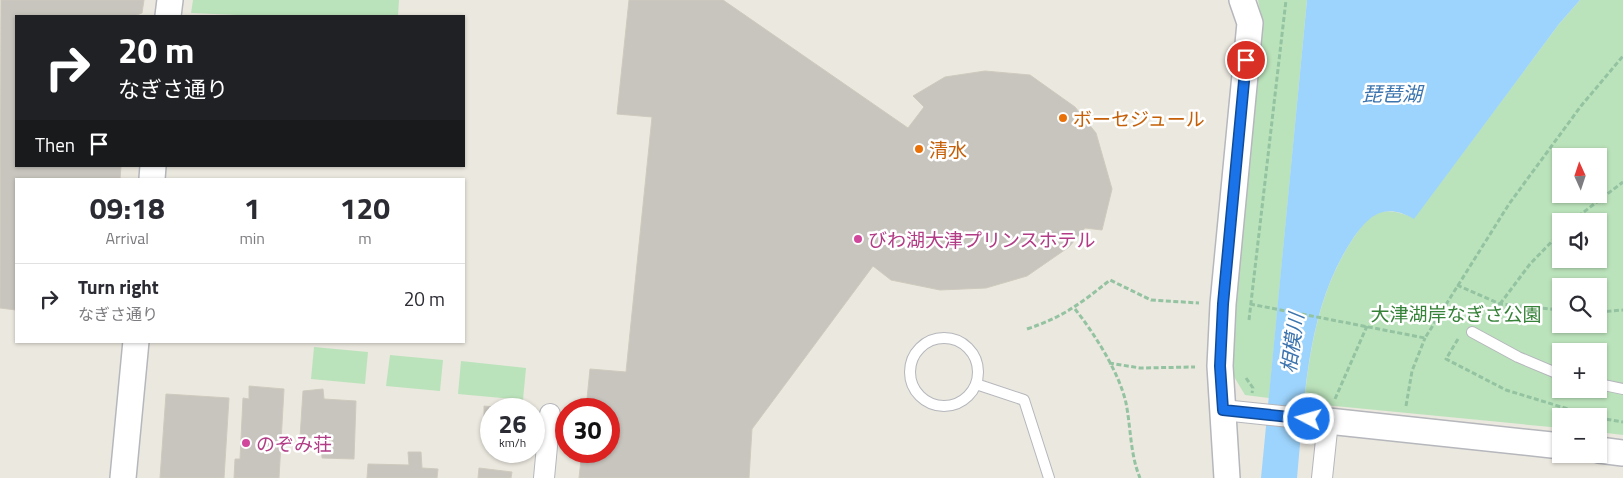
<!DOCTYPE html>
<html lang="en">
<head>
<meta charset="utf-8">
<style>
	:root { --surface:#fff; --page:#f2f2f3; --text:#2b2b33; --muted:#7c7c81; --line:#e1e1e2 }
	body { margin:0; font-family:"Titillium Web","Noto Sans JP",sans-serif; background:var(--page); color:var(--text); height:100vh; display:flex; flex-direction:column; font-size:19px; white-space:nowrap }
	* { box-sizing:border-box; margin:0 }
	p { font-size:16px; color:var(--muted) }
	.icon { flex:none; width:28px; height:28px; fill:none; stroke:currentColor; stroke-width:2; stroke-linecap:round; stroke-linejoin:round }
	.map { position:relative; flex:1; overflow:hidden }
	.details { position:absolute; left:15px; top:178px; width:450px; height:165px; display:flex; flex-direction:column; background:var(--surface); border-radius:0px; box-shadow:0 1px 4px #0004 }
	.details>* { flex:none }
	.banner { position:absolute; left:15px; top:15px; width:450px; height:152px; border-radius:0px; box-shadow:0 1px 4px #0004; background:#202124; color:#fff; overflow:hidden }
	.needle { width:32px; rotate:357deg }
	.fabs { position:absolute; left:1552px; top:148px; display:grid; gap:10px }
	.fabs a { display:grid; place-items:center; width:55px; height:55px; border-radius:0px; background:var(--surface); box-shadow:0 1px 4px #0004; font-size:25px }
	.speed { position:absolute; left:480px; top:398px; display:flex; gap:10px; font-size:25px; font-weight:700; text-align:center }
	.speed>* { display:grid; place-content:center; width:65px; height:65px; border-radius:50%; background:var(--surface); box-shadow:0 1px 4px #0004; line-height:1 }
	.speed small { font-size:12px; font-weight:400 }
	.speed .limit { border:8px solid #d22; background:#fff; color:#111 }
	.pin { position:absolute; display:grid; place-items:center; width:42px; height:42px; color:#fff; margin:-21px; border:2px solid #fff; border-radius:50%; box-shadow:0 1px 5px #0007 }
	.me { position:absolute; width:55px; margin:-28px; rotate:276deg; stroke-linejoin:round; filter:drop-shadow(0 0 4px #0008) }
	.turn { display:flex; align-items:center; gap:18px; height:105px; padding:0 20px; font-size:22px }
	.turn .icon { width:65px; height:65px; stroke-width:2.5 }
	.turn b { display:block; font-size:35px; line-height:42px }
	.then { display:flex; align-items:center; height:48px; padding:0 20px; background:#0003; gap:10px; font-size:19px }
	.eta { display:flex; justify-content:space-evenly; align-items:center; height:85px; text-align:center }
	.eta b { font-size:30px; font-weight:700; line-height:35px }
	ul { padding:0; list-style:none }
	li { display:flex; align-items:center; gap:15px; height:70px; padding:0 20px; border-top:1px solid var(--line) }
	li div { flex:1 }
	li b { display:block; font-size:19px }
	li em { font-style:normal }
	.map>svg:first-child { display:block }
</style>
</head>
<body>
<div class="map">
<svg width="1623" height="478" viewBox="0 0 1623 478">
	<rect width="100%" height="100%" fill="#ebe8df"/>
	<path fill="#bbe3bb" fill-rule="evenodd" d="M193,0H399L398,16H263L191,13Z
		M1258,0H1307L1269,398L1245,395L1233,375L1232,351L1263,27Z
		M1580,0H1623V435L1599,432V416H1561V428L1304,403C1310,346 1320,289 1352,240C1357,233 1364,221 1371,216C1384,207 1402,213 1414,218L1559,24ZM1561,156H1599V194H1561ZM1561,221H1599V259H1561ZM1561,286H1599V324H1561ZM1561,351H1599V389H1561Z
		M314,347L368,352L365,384L311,379Z
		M390,355L443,360L440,391L386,386Z
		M461,361L526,368L523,400L458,394Z"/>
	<path fill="#9dd4fd" d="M1307,0H1580L1559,24L1414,219C1384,202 1369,215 1352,240C1306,310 1305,397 1297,478H1261Z"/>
	<path fill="#c8c5be" stroke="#cfcabe" d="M1,0H144L142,13L134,16H16V166H121L120,179H16V310L0,308Z
		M629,0H723L908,128L924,107L913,96L945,77L985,71L1030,75L1075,107L1096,133L1112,189L1102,230L1085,228L1069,247L1027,276L986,288L940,290L891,280L873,266L752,429L749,478H579L582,451H609V409H586L590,369L626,372L652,117L617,114Z
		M249,386L284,389L279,478H234L235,459H240L243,398L249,399Z
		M323,389L324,399L356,401L354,459L322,458L321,437L300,438L303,391Z
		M166,394L229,398L224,478H160Z
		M484,406L514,409H491V423H484Z
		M408,452H421L422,468L438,469L437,478H367L368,464L409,465Z
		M479,468L512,472L511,478H478Z"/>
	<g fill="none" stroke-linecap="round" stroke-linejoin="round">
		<defs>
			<path id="service" d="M1472,332L1518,357L1561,375
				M910 372a34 34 0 1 1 68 0a34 34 0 1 1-68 0Z
				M976,384L1024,400L1049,478
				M1599,384L1623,389"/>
			<path id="minor" d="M1223,410L1328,421L1322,478
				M544,478L550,414"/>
			<path id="tertiary" d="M168,16L170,0
				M152,179L153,166
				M1328,421L1561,446
				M1599,450L1623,453
				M123,478L136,341
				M1227,478L1220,366L1223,304L1250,23L1242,0"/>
		</defs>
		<use href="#service" stroke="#b5b7bc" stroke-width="12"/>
		<use href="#minor" stroke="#b5b7bc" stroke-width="22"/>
		<use href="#tertiary" stroke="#b5b7bc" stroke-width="28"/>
		<path stroke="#94c3a1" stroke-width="3" stroke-dasharray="5 2.5" stroke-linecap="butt" d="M1572,221L1623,182
			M1457,285L1500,304L1561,310
			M1250,304L1425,338L1509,204L1581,106L1623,56
			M1500,304L1530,264L1561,232
			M1075,309C1094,333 1119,372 1126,403C1131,428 1130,454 1140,478
			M1599,312L1623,310
			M1440,313L1458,324
			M1249,320L1286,0
			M1027,329C1063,317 1080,304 1110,280L1151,300L1199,303
			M1458,339L1446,359L1506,390L1591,416
			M1109,363L1140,368L1195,367
			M1246,378L1253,388L1252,393
			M1335,399L1367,326
			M1406,406L1412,371L1425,338
			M1599,418L1623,422"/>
		<use href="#service" stroke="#fff" stroke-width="10"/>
		<use href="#minor" stroke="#fff" stroke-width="20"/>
		<use href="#tertiary" stroke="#fff" stroke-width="25"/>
	</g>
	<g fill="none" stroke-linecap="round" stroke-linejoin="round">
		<defs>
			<path id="route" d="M1246,60L1223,304L1220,366L1223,410L1309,419"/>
		</defs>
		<use href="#route" stroke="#114b97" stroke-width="12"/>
		<use href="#route" stroke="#1a73e8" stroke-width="9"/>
	</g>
	<g fill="#e8710a" stroke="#fff" stroke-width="2">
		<circle cx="1063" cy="118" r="5"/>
		<circle cx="919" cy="149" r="5"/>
	</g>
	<g fill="#d1479c" stroke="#fff" stroke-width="2">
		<circle cx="858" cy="239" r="5"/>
		<circle cx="246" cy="443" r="5"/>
	</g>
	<g text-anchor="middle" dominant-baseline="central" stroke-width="5" stroke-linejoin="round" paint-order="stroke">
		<g font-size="19" fill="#c56008" stroke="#fff" text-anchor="start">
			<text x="1073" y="118">ボーセジュール</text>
			<text x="929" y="149">清水</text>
		</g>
		<g font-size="19" fill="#b23c85" stroke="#fff" text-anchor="start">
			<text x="868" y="239">びわ湖大津プリンスホテル</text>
			<text x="256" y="443">のぞみ荘</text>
		</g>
		<g font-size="19" fill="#358238" stroke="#fff">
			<text x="1456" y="313">大津湖岸なぎさ公園</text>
		</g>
		<g font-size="20" font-style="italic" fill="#3c74ae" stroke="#fff">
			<text x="1392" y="93">琵琶湖</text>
			<text transform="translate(1292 343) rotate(-82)">相模川</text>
		</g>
	</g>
</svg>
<div class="fabs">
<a><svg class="needle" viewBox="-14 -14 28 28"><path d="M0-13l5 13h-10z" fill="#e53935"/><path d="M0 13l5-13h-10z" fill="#7c7c81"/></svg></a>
<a><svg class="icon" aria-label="sound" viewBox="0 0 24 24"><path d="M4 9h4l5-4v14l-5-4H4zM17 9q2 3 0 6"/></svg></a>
<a><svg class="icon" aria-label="search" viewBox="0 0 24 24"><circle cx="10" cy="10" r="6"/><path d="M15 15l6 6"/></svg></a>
<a>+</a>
<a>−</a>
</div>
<div class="speed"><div>26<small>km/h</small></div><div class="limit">30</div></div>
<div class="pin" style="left:1246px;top:60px;background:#d93025"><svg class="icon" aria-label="arrive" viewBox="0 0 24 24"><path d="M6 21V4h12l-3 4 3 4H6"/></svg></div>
<svg class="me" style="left:1309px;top:419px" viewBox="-20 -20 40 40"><circle r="17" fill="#1a73e8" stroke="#fff" stroke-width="3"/><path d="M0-11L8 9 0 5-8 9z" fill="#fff"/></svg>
<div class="banner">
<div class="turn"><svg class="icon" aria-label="right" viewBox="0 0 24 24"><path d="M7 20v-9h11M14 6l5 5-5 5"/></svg><div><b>20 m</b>なぎさ通り</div></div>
<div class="then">Then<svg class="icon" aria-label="arrive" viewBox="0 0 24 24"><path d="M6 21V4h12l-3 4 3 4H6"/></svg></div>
</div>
<section class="details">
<div class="eta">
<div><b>09:18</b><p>Arrival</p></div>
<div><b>1</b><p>min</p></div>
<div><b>120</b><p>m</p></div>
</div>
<ul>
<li><svg class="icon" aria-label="right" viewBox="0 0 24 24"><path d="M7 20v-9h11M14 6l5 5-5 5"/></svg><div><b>Turn right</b><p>なぎさ通り</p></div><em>20 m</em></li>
</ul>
</section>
</div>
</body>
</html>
